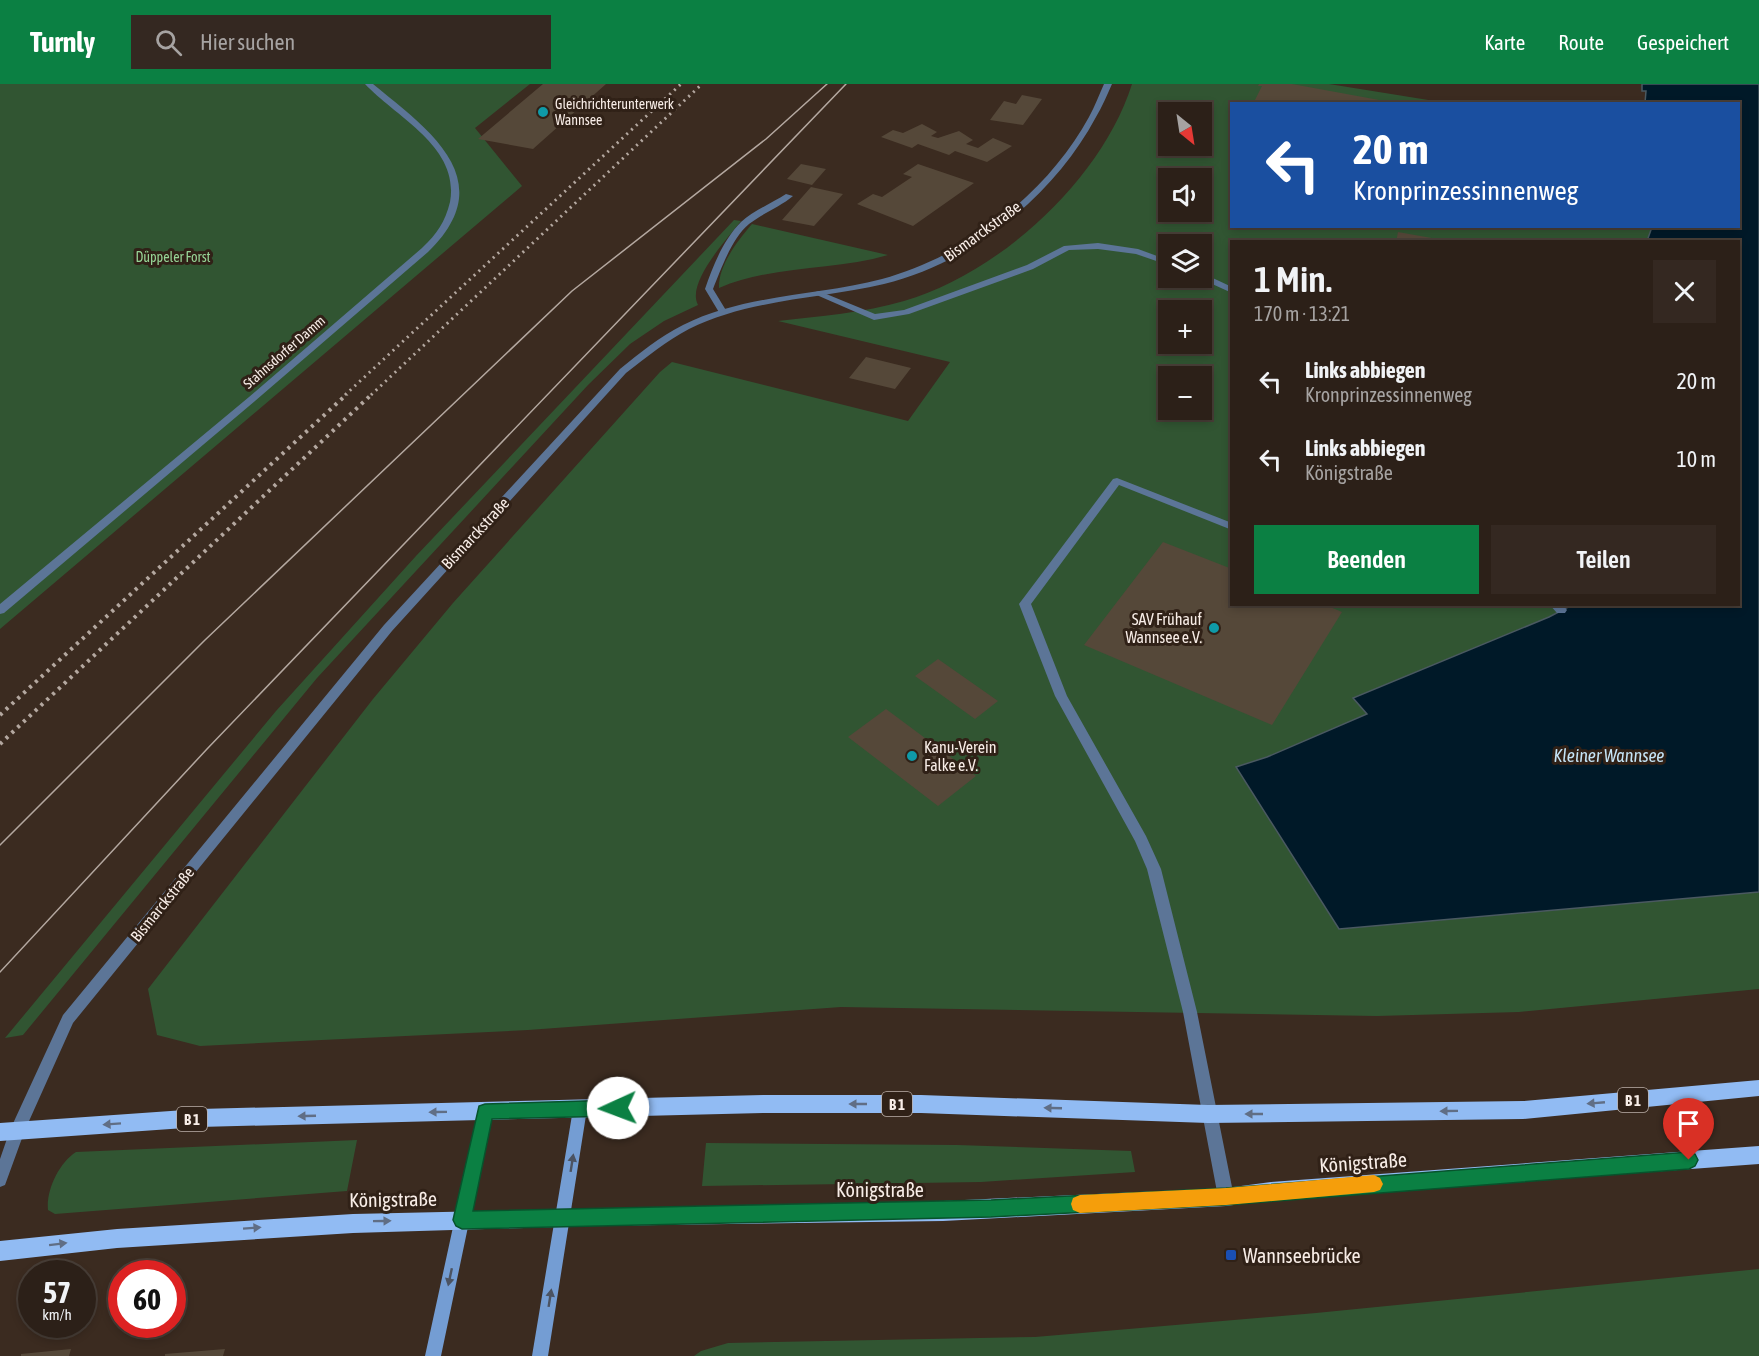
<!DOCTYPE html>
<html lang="de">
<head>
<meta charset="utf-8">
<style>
	:root { --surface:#2c2018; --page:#342821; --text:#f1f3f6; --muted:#a6a3a2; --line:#483e37; --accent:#0b8043 }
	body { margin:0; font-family:"Asap Condensed",sans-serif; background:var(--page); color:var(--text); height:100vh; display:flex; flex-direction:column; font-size:22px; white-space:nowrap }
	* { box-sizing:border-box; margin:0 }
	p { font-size:20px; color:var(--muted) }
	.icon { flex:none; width:33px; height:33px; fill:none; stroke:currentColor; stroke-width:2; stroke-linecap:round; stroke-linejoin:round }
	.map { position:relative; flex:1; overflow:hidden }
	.details { position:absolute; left:1230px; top:156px; width:510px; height:366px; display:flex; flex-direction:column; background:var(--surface); border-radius:0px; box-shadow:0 3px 9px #0003,0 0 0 2px var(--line) }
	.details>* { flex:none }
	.banner { position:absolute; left:1230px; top:18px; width:510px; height:126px; border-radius:0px; box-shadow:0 3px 9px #0003,0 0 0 2px var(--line); background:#1a4fa0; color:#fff; overflow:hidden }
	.needle { width:39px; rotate:150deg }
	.buttons { position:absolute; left:1158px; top:18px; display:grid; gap:12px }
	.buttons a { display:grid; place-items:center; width:54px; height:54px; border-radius:0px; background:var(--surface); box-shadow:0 3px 9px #0003,0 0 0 2px var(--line); font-size:30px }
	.speed { position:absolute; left:18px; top:1176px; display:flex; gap:12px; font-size:30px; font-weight:700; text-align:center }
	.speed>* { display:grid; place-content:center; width:78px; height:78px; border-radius:50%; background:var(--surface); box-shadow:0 3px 9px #0003,0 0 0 2px var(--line); line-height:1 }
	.speed small { font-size:15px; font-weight:400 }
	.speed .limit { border:9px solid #d22; background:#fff; color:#111 }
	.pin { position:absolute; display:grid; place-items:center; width:51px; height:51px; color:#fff; margin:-62px -26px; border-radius:50% 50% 50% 0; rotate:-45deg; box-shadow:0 0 6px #0007 }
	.pin .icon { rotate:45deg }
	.me { position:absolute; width:66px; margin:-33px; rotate:268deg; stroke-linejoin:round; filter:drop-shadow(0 0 4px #0008) }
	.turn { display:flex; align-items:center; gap:21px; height:126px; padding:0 24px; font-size:27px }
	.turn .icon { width:78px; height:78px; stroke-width:2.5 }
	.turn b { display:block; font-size:42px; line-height:51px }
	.round { display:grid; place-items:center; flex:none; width:63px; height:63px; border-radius:0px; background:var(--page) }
	.head { display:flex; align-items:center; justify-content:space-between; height:102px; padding:0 24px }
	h1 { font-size:36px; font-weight:600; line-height:45px }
	.button { display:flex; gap:12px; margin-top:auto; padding:12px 24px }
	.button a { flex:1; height:69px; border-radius:0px; background:var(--accent); color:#fff; font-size:24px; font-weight:600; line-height:69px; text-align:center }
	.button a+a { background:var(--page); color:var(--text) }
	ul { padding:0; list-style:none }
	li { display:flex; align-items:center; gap:18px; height:78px; padding:0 24px }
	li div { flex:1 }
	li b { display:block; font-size:22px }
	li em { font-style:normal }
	header { display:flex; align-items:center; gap:36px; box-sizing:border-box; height:84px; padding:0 30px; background:var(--accent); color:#fff }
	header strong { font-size:28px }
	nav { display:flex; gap:33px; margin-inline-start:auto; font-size:21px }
	.search { width:420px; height:54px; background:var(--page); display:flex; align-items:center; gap:15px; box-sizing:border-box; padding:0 21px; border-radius:0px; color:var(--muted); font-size:22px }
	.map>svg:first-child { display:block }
</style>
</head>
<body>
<header>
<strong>Turnly</strong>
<div class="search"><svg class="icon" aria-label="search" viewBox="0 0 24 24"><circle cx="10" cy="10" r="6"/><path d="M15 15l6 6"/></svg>Hier suchen</div>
<nav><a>Karte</a><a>Route</a><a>Gespeichert</a></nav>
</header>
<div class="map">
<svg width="1759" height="1272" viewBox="0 0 1759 1272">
	<rect width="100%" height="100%" fill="#3b2b20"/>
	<path fill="#315532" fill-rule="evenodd" d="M0,0H530L475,44L522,102L0,545Z
		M1132,0H1329L1447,19L1232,20V142L1652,143L1647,158H1232V520L1572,521L1549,533L1353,614L1367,630L1267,673L1237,683L1339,845L1759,808V905L1519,928L1377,932L841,923L528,946L200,962L157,951L148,905L373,615L453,519L660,288L672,278L908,337L950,278L778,237C819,232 864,229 904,217C1000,189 1102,95 1132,0ZM1168,28H1202V62H1168ZM1168,94H1202V128H1168ZM1168,160H1202V194H1168ZM1168,226H1202V260H1168ZM1168,292H1202V326H1168Z
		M734,136L741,137C727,155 686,199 698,221L664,237L630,260L588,301L317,594L23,951L5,954L276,627L416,472Z
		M752,140L888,171C834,187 772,181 719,204C718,182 738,156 752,140Z
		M357,1056L347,1107L55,1130L48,1126C46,1106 59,1079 76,1068Z
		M706,1059L957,1061L1131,1067L1135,1088L981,1098L702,1102Z
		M1759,1185V1272H694L701,1267L728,1259L1035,1253L1316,1229Z"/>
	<path fill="#001928" stroke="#4a5961" stroke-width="1.5" d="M1642,0H1759V808L1339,845L1236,683L1267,673L1367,630L1353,614L1549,533L1572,521L1738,520V158L1647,157L1652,143L1738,142V20L1645,19L1646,7H1642Z"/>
	<path fill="#554839" d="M543,0H606L533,65L478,55Z
		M1259,0H1292L1401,20H1253L1262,2H1258Z
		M1022,11L1042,15L1023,41L990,36L1004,17L1016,20Z
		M922,40L937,48L931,52L938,54L959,47L973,56L966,60L978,64L993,54L1012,62L987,78L955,67L949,71L918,60L912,64L881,53L893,46L903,49Z
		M801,80L826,85L812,101L787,95Z
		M918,80L974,99L913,142L857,120L873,110L882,113L912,93L903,90Z
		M811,103L843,110L814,142L782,136Z
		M1398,148L1443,156L1442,158H1396Z
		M866,273L911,284L895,305L849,294Z
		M1163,458L1232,485V520H1323L1342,528L1272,641L1084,561Z
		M938,575L998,617L975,635L915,592Z
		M886,625L976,692L938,722L848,653Z
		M71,1265L69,1272H21V1270Z
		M225,1265L223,1272H165V1270Z"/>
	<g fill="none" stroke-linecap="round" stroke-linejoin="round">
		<path fill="#5c7597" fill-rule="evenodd" d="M786,110L793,112C780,123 763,129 749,140C732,154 721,185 713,205L727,228L723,231L720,230L705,205C713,182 723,156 741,138C753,127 772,119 786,110Z
			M1098,159L1138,165L1168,176V181L1136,170L1098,165L1069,166L1033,185L909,230L874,236L812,209L819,207L875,230L904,226L1027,181L1064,162Z
			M1202,189L1232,203V209L1199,194H1202Z
			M1117,394L1232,439V446L1119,401L1031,520L1067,612L1146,752L1161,785L1197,928L1234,1113L1232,1118L1226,1121L1220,1118L1218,1113L1183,928L1147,785L1135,757L1055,612L1019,520L1113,395Z
			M1549,520H1562L1567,526L1565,529H1557Z"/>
		<path fill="#5c7597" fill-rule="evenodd" d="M365,0H373C429,46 502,96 428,168L255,317L4,529L0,530V520L249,313L422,164C437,150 445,138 450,118C460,63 397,34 365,0Z
			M1104,0H1112C1107,11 1102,23 1096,33C1054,112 971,179 884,200C820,215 749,215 689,245C666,257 647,273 626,289L392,547L73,939L25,1046L5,1101L0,1103V1075L10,1046L63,931L384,541L620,285C640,269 659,253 683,241C745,210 817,212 882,195C966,172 1047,110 1089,33C1095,22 1099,11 1104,0Z"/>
		<path fill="#749dd3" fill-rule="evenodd" d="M580,1018L585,1020L587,1025L548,1272H532L573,1025L575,1020Z
			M485,1021L490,1023L492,1028L441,1272H425L478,1028L480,1023Z"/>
		<path fill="#91bbf3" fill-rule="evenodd" d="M1759,996V1012L1523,1035L1208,1039L921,1029H763L199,1043L0,1057V1039L199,1025L763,1011H921L1208,1021L1523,1017Z
			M1759,1062V1080L1271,1116L1226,1122L943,1137L589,1142L353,1149L117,1164L0,1177V1157L117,1145L353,1130L943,1117L1226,1104L1271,1098Z"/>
		<path stroke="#b4a8a0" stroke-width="1.5" d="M0,761L205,556L572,207L766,55L827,0
			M0,888L207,665L846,0"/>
		<path stroke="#b4a8a0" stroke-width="3" stroke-dasharray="2 4.5" stroke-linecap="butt" d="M345,311L681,0
			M371,311L702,0"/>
		<path stroke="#b4a8a0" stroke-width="4" stroke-dasharray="3 5" stroke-linecap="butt" d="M0,631L347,310
			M0,660L372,310"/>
	</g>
	<defs><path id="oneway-solid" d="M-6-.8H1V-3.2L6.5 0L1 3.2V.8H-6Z" transform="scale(1.5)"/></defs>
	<g fill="#606e85">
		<use href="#oneway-solid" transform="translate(1596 1019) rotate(175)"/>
		<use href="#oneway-solid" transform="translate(858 1020) rotate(180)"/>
		<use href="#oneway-solid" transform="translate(1053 1024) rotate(-178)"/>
		<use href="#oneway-solid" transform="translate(1449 1027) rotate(179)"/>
		<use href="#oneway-solid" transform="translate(438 1028) rotate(179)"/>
		<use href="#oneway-solid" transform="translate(1254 1030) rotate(180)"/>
		<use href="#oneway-solid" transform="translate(307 1032) rotate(178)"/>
		<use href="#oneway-solid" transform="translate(112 1040) rotate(176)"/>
		<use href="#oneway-solid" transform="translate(382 1137) rotate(-1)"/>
		<use href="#oneway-solid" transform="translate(252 1144) rotate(-4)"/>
		<use href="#oneway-solid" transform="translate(58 1160) rotate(-7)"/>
	</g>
	<g fill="#4b5362">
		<use href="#oneway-solid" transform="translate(572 1079) rotate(-81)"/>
		<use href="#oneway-solid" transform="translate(450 1193) rotate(102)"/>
		<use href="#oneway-solid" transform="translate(550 1214) rotate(-81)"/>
	</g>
	<path fill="#0b8043" stroke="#07532c" stroke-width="1.5" d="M618,1016L624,1018L627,1024L624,1030L618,1032L492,1035L473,1127L991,1116L1226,1104L1689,1068L1695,1070L1698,1076L1695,1082L1689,1085L1226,1121L991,1133L462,1145L456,1142L453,1136L479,1022L485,1020Z"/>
	<path fill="#f59e0b" d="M1374,1091L1380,1094L1383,1100L1380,1106L1374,1108L1226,1121L1080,1129L1073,1126L1071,1120L1073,1114L1080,1111L1226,1104Z"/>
	<g fill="#0f9aa8" stroke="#302117" stroke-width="2">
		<circle cx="543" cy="28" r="6"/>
		<circle cx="1214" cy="544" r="6"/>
		<circle cx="912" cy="672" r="6"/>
	</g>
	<rect fill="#1a4fb4" stroke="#302117" stroke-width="2" x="1225" y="1165" width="12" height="12" rx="3"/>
	<g text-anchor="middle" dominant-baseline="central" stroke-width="6" stroke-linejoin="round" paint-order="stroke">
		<g font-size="14" fill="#f8ede7" stroke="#302117" text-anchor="start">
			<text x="555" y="20">Gleichrichterunterwerk<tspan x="555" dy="16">Wannsee</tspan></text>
		</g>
		<g font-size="14" fill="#96d496" stroke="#302117">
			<text x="173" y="173">Düppeler Forst</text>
		</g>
		<g font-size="14" fill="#f8ede7" stroke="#302117">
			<text transform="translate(284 268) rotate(-41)">Stahnsdorfer Damm</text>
		</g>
		<g fill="#302117" stroke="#bcb0a9" stroke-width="1.5">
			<rect x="1618" y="1004" width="30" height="24" rx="4.5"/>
			<rect x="882" y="1008" width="30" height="24" rx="4.5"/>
			<rect x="177" y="1023" width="30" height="24" rx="4.5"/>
		</g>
		<g font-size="15" font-weight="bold" fill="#f8ede7">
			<text x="1633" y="1016">B 1</text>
			<text x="897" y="1020">B 1</text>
			<text x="192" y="1035">B 1</text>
		</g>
		<g font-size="16" fill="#f8ede7" stroke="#302117">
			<text transform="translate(982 147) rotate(-36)">Bismarckstraße</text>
			<text transform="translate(475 449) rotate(-47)">Bismarckstraße</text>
			<text transform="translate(162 820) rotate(-51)">Bismarckstraße</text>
		</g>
		<g font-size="16" fill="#f8ede7" stroke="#302117" text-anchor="end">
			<text x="1202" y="535">SAV Frühauf<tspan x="1202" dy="18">Wannsee e.V.</tspan></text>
			<text x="924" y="663" text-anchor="start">Kanu-Verein<tspan x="924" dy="18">Falke e.V.</tspan></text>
		</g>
		<g font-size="18" font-style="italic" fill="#c5e5f8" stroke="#302117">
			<text x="1609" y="671">Kleiner Wannsee</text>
		</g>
		<g font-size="20" fill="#f8ede7" stroke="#302117">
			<text transform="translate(1363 1078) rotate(-4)">Königstraße</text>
			<text x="880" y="1105">Königstraße</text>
			<text transform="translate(393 1115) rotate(-1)">Königstraße</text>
		</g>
		<g font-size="20" fill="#f8ede7" stroke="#302117" text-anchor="start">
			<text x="1243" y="1171">Wannseebrücke</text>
		</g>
	</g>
</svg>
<div class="buttons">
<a><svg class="needle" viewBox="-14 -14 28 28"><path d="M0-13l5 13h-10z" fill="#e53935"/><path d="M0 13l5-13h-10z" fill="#a6a3a2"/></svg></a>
<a><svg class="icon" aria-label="sound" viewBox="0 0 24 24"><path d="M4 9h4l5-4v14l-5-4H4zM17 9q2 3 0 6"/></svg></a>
<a><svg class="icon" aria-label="layers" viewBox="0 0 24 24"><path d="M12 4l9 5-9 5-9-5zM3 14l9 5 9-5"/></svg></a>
<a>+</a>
<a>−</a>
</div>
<div class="speed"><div>57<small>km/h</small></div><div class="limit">60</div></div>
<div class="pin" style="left:1689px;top:1076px;background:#d93025"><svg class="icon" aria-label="arrive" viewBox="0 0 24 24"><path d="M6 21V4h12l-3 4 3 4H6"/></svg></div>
<svg class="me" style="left:618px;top:1024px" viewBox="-20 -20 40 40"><circle r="19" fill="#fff"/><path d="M0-13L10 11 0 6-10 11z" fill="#0b8043"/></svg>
<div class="banner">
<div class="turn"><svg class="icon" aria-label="left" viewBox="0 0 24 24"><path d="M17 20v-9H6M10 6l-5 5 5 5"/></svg><div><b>20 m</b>Kronprinzessinnenweg</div></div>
</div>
<section class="details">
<div class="head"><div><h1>1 Min.</h1><p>170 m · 13:21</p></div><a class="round"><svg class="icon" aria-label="close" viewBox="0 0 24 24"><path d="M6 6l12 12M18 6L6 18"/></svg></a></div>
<ul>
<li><svg class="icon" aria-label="left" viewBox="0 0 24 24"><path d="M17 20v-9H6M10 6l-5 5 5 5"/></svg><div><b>Links abbiegen</b><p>Kronprinzessinnenweg</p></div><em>20 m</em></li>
<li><svg class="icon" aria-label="left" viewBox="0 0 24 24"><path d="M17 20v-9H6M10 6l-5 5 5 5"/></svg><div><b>Links abbiegen</b><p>Königstraße</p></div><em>10 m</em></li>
</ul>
<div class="button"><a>Beenden</a><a>Teilen</a></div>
</section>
</div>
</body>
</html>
